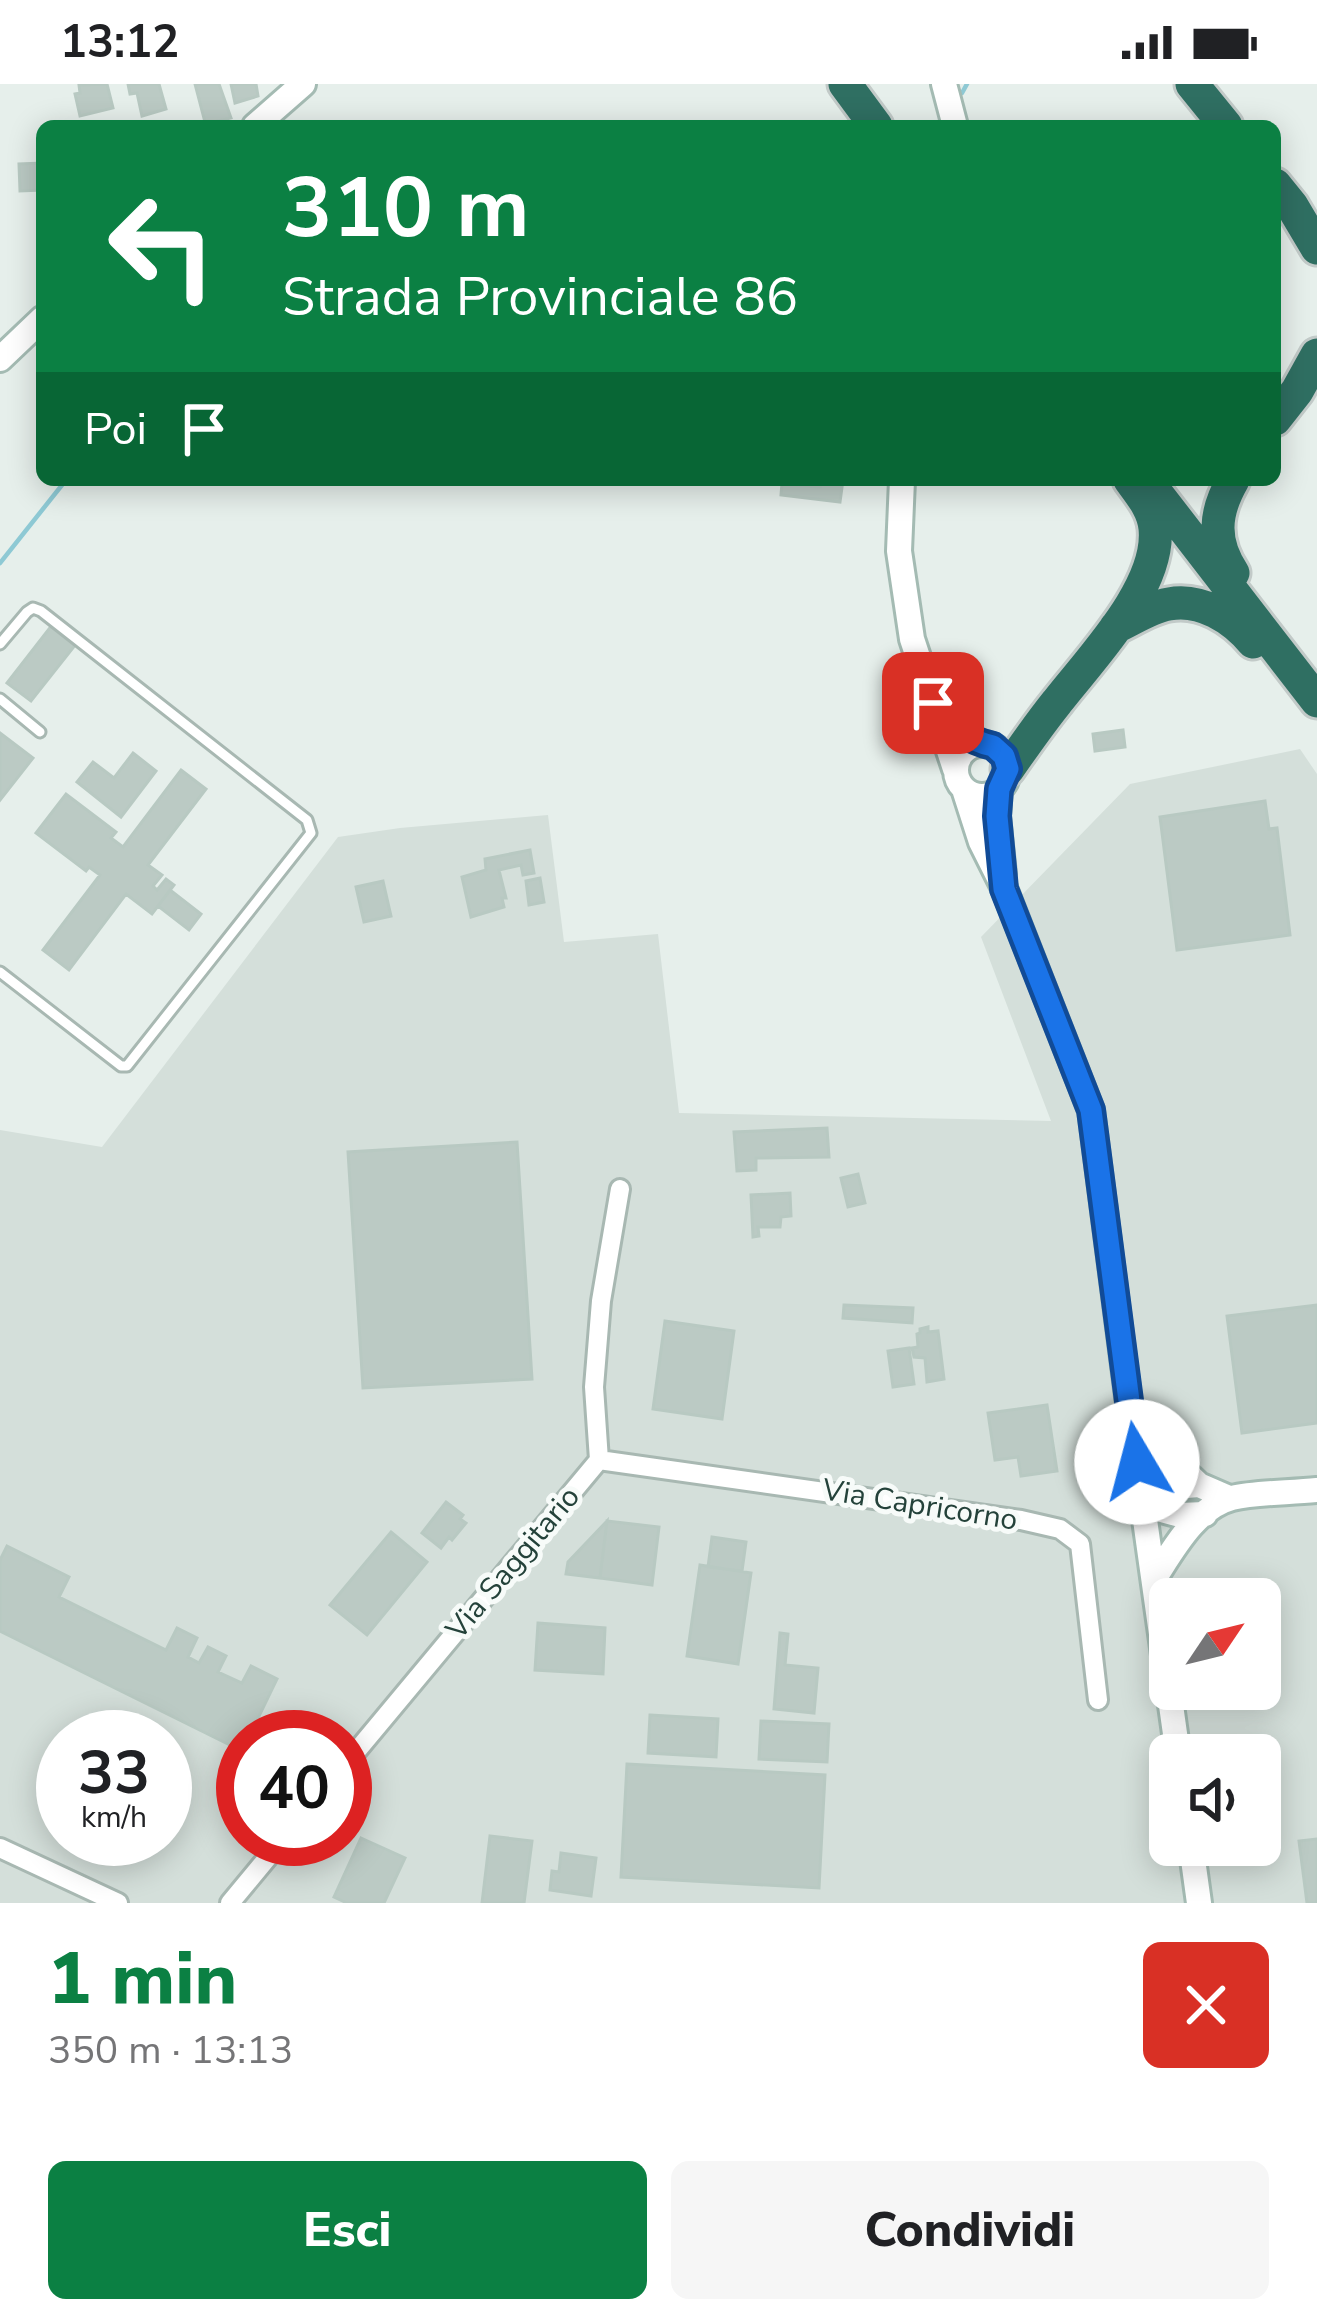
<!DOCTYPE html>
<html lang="it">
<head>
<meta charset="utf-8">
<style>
	:root { --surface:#fff; --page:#f6f6f6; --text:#202124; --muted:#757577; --accent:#0b8043 }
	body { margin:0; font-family:"Nunito Sans",sans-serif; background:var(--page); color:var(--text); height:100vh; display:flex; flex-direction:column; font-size:45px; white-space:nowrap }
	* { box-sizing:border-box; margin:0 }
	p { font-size:39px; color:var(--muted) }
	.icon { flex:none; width:66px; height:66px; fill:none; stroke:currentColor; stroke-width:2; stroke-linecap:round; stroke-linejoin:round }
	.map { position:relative; height:1819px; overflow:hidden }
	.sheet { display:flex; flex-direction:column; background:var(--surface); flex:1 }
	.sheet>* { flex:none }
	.top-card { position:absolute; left:36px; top:36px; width:1245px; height:366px; border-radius:18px; box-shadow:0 6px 30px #0003; background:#0b8043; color:#fff; overflow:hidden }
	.needle { width:78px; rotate:55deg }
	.controls { position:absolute; left:1149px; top:1494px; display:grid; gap:24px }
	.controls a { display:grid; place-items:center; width:132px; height:132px; border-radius:18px; background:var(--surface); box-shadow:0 6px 30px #0003; font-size:60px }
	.speed { position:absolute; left:36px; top:1626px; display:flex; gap:24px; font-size:60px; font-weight:700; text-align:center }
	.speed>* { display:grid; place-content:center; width:156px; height:156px; border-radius:50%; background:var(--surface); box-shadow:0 6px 30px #0003; line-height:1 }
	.speed small { font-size:30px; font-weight:400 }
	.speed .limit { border:18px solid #d22; background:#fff; color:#111 }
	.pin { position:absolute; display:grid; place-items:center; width:102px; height:102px; color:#fff; margin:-51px; border-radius:24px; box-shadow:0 6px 18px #0006 }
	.me { position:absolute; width:132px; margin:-66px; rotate:352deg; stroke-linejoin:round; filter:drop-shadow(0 0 9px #0008) }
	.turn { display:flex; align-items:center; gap:42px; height:252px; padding:0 48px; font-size:54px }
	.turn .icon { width:156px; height:156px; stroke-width:2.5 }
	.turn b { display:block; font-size:84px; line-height:102px }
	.then { display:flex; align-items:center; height:114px; padding:0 48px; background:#0003; gap:24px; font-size:45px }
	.round { display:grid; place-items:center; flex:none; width:126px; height:126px; border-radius:18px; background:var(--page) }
	.summary { display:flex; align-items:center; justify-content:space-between; height:204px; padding:0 48px }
	h1 { font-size:72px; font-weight:800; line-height:90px; color:var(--accent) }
	.primary-button { display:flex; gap:24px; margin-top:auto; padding:24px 48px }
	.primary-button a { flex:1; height:138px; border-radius:18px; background:var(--accent); color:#fff; font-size:48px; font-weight:800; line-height:138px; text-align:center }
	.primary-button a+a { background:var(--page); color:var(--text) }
	.status { display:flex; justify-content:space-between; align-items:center; height:84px; padding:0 60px; background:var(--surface); direction:ltr }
	.status svg { height:33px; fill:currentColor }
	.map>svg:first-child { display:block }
</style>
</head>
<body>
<div class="status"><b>13:12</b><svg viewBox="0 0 49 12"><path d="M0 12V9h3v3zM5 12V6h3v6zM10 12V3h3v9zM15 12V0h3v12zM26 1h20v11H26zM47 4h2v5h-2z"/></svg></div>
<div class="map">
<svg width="1317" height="1819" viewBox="0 0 1317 1819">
	<rect width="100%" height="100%" fill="#e6efeb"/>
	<path fill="#d4dfda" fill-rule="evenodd" d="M1300,665L1317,690V1819H0V1046L102,1063L338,753L400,744L548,731L564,858L658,850L679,1029L1051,1037L981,853L1130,700ZM1170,1515H1260V1605H1170ZM63,1653H165V1755H63ZM243,1653H345V1755H243ZM1170,1671H1260V1761H1170Z"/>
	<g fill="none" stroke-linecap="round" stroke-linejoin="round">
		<path stroke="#8ec9d4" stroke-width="4.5" d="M962,9L967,0
			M0,479L66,396"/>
	</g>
	<path fill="#bbcac4" stroke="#b8c9c2" stroke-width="3" d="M107,0L113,24L80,32L75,10L80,9L79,1Z
		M128,0H159L166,25L142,32L137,9L130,10Z
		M195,0H219L231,34L218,37L219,42H206Z
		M231,0H256L258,12L235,19Z
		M42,79V106L20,107L19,80Z
		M821,396H843L840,418L781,411L782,399L820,403Z
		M52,541L76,560L31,617L7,599Z
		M1123,646L1125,663L1095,667L1093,650Z
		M0,649L33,674L0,716Z
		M133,669L156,687L121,733L77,698L93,678L114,694Z
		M181,686L206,705L148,781L162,791L153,802L157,806L166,795L174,801L152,830L126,810L69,886L43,866L100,791L89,783L86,787L36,749L66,710L116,748L111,754L123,763Z
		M1265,717L1269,745L1277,744L1290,851L1177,866L1160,733Z
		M530,766L534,789L523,791L521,781L499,786L506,814H502L504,823L471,833L462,793L486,786L485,775Z
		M540,794L544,818L529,821L526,797Z
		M383,797L391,832L364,838L356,803Z
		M170,806L201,830L189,846L158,822Z
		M827,1044L829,1073L756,1074V1086L737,1087L734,1048Z
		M517,1058L532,1295L363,1304L348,1068Z
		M858,1090L865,1119L848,1123L841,1094Z
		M790,1109L791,1132L781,1133L780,1143H758L759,1152L753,1153L751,1111Z
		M844,1221L913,1224L912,1239L843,1234Z
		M1317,1221V1339L1242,1349L1227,1232Z
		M665,1237L734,1247L722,1335L653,1325Z
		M928,1243V1248L938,1247L944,1295L927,1298L925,1274L914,1273L912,1264L918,1263L917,1250L920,1249V1245Z
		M909,1264L914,1300L893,1303L888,1267Z
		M1047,1321L1057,1387L1021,1392L1018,1373L995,1376L988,1329Z
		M446,1418L463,1431L460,1435L466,1439L452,1456L449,1453L441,1464L422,1449Z
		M607,1437L659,1443L652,1501L600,1494Z
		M607,1437L600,1494L566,1490L568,1478Z
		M391,1448L427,1478L367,1551L330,1521Z
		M712,1453L746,1458L742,1487L708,1483Z
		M7,1462L69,1493L59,1513L166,1566L177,1544L197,1554L188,1573L199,1579L208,1563L226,1572L218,1588L242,1599L251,1582L277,1595L249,1653H243L242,1667L0,1547V1476Z
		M700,1481L751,1489L738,1580L687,1572Z
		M538,1539L605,1544L603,1590L535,1586Z
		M780,1549L788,1550L785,1581L818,1584L814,1629L774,1625Z
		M650,1631L718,1635L716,1673L648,1669Z
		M761,1637L829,1640L827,1678L759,1675Z
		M627,1680L825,1691L819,1804L621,1793Z
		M490,1752L532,1757L524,1819H482Z
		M361,1754L405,1774L384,1819H347L334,1813Z
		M1317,1755V1819H1307L1299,1757Z
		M561,1769L596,1774L591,1812L550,1806L552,1787L559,1788Z"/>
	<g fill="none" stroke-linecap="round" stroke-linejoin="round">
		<defs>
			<path id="lane" d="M0,560L27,528L33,524L41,527L307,736L311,749L127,982H121L0,888
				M0,615L40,648"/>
			<path id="street" d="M599,1376L1021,1436L1060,1445L1080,1460L1098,1616
				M345,1681L599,1376L594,1303L601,1217L620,1105
				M0,1764L118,1819
				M230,1819L283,1755"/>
			<path id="secondary" d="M944,0L955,42
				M255,42L303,0
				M0,275L42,235
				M902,396L899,467L912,555L955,685
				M956 686a26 26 0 1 1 52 0a26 26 0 1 1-52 0Z
				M964,705L981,758L1004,804L1091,1026L1131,1336L1178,1671
				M999,705L997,732L1003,790
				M1131,1336L1199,1401L1229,1414
				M1143,1421L1180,1431L1205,1430
				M1143,1421L1173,1403L1199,1401
				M1154,1495C1173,1466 1195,1424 1232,1414C1256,1408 1291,1409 1317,1406
				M1191,1761L1199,1819"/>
			<path id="highway" d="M845,0L876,42
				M1192,0L1226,42
				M1275,101L1292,122L1317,164
				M1275,335L1297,307L1317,271
				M1233,396C1214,429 1212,457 1233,489
				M1151,402L1317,617
				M1116,543C1133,535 1151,523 1169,520C1201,514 1233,534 1253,558
				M1008,685C1024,662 1040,639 1057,618C1091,574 1161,503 1155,444C1153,425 1141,411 1130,396"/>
		</defs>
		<use href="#lane" stroke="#a8b8b2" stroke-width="15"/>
		<use href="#street" stroke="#a8b8b2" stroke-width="24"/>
		<use href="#secondary" stroke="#a4bbb3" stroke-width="30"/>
		<use href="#highway" stroke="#c2cac8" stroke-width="39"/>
		<use href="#lane" stroke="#fff" stroke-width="9"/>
		<use href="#street" stroke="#fff" stroke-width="18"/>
		<use href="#secondary" stroke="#fff" stroke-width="24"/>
		<use href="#highway" stroke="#2f6f62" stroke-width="33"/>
	</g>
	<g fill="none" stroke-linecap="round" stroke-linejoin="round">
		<defs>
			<path id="route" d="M933,619C953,641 964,656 993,662L1004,672L1008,685L999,705L997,732L1004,805L1091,1026L1137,1378"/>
		</defs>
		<use href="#route" stroke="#114b97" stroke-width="30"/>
		<use href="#route" stroke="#1a73e8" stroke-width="21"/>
	</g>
	<g text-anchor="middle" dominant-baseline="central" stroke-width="10" stroke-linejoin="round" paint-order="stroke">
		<g font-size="30" fill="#24423a" stroke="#f7fbf9">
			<text transform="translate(920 1421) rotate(9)">Via Capricorno</text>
			<text transform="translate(513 1479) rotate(-50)">Via Saggitario</text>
		</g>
	</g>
</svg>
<div class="controls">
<a><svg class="needle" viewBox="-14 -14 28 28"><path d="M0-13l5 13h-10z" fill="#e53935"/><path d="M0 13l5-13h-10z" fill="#757577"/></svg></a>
<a><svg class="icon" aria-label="sound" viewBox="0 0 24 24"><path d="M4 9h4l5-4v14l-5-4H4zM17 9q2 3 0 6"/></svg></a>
</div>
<div class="speed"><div>33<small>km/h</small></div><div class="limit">40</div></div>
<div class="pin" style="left:933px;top:619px;background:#d93025"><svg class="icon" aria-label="arrive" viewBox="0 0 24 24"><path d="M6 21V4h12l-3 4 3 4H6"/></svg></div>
<svg class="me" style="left:1137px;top:1378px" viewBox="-20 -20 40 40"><circle r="19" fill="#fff"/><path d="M0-13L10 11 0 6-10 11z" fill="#1a73e8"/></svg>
<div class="top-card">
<div class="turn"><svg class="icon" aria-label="left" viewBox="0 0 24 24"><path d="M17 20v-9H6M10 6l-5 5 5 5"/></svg><div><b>310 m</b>Strada Provinciale 86</div></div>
<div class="then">Poi<svg class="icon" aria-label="arrive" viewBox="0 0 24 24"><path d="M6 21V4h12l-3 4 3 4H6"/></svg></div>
</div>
</div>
<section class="sheet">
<div class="summary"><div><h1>1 min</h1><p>350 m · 13:13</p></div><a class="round" style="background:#d93025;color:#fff"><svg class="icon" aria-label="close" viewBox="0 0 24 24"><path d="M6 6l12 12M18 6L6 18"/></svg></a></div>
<div class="primary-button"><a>Esci</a><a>Condividi</a></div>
</section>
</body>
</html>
